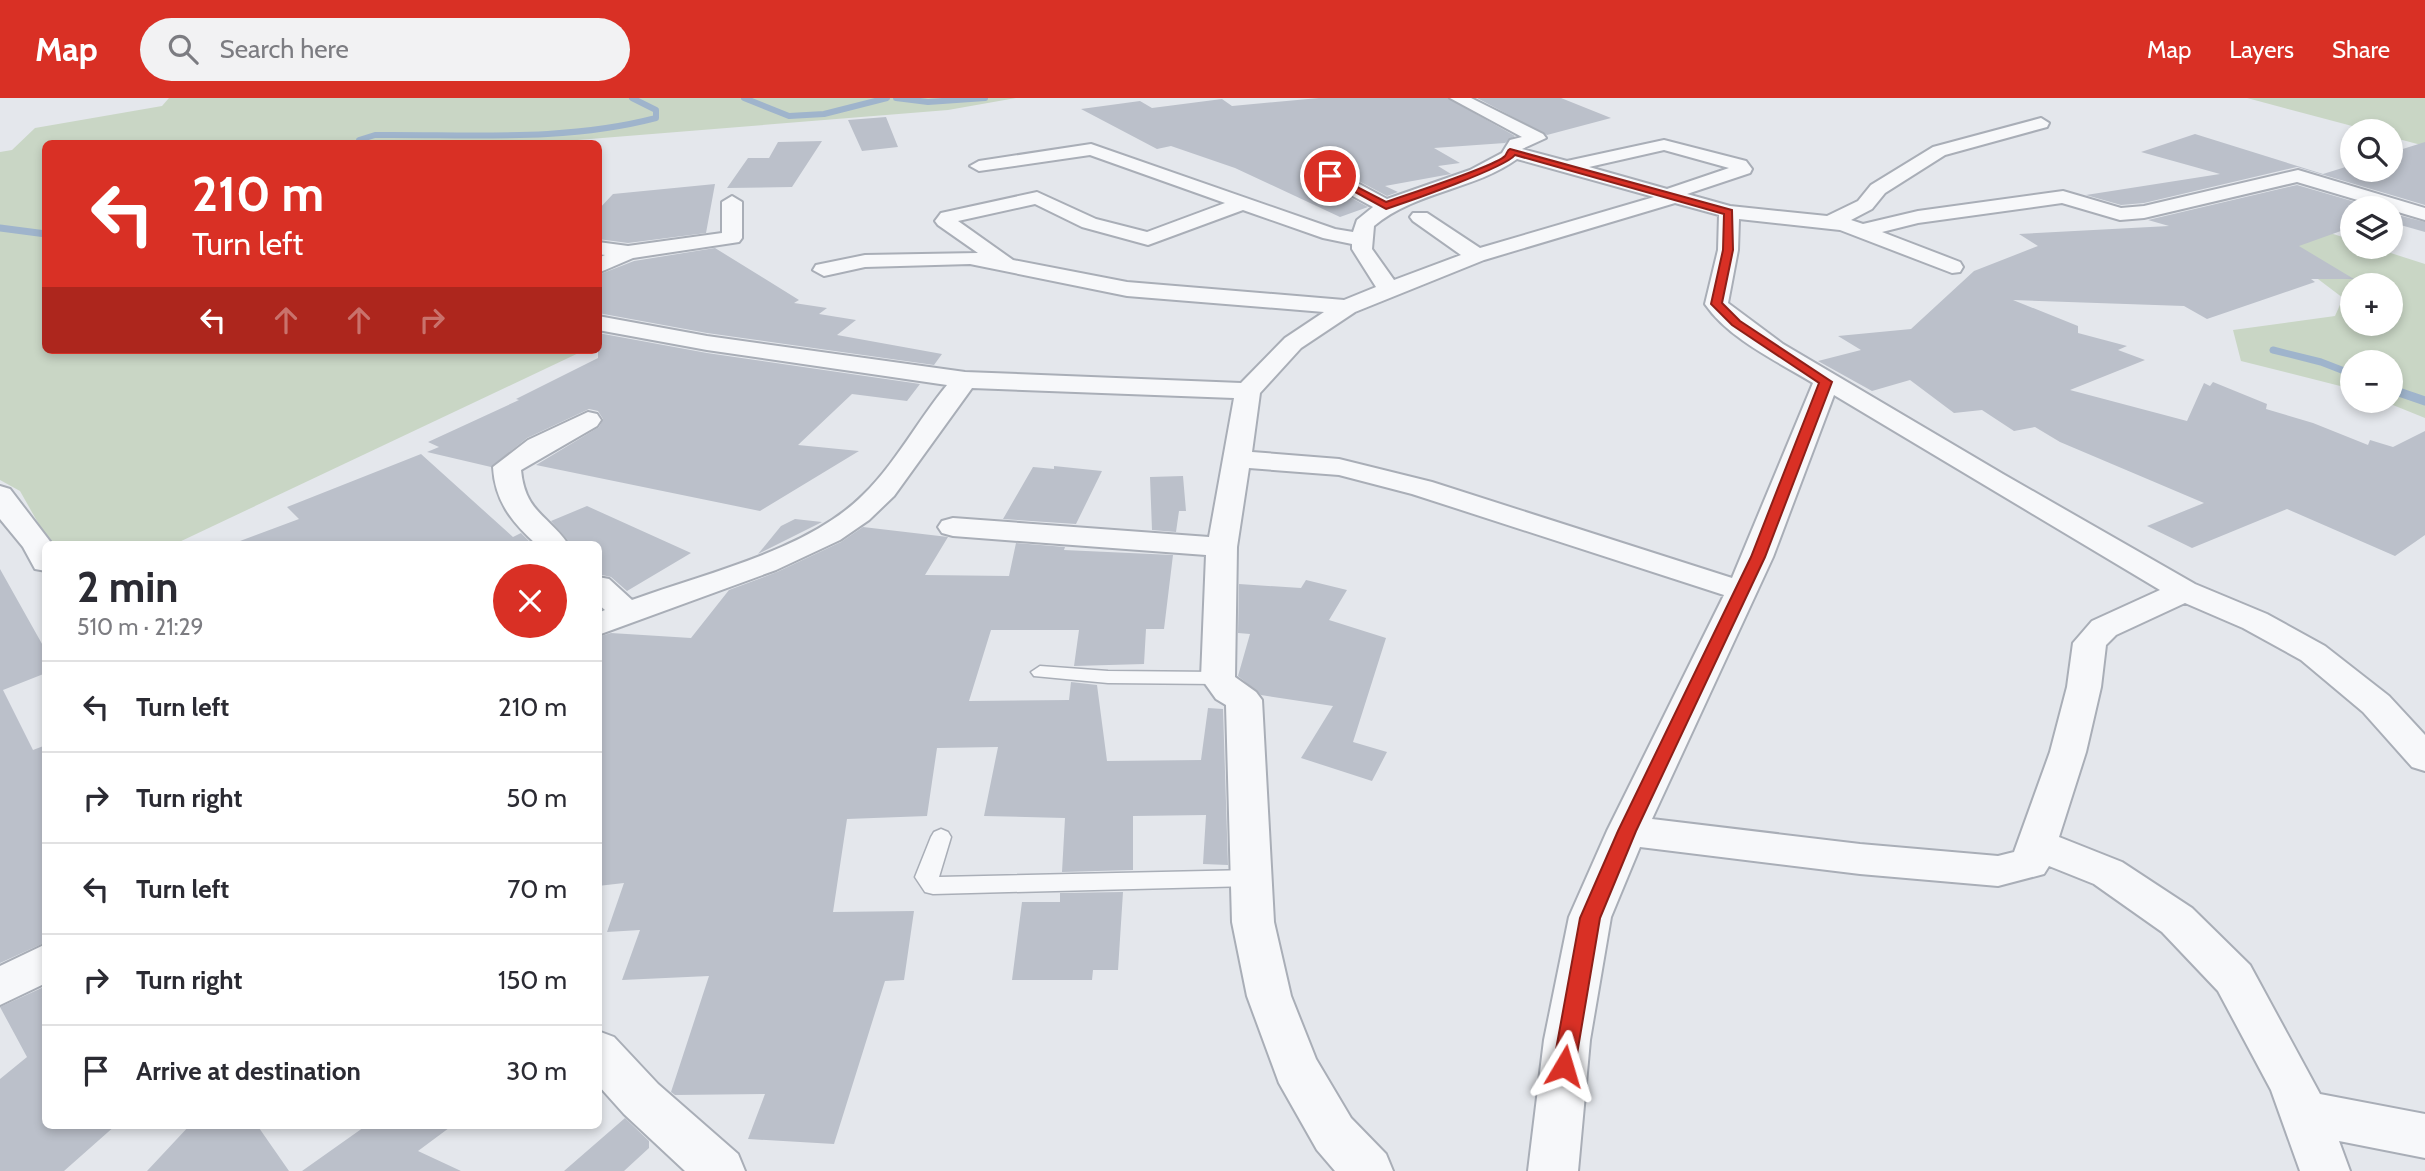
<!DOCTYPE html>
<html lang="en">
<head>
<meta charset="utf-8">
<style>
	:root { --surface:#fff; --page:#f2f2f3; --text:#2b2b33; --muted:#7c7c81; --line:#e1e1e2; --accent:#d93025 }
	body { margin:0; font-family:Cabin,sans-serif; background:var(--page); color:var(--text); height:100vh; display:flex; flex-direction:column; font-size:26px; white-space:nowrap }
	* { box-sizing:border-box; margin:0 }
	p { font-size:23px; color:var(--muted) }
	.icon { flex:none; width:38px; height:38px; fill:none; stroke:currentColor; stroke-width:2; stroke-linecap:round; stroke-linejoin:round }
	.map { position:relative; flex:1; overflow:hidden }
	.sheet { position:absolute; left:42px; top:443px; width:560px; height:588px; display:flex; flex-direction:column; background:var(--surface); border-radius:10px; box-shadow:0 4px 10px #0003 }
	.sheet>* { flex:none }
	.top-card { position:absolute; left:42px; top:42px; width:560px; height:214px; border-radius:10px; box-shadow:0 4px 10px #0003; background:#d93025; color:#fff; overflow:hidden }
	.buttons { position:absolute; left:2340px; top:21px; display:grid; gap:14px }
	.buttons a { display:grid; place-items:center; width:63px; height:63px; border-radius:50%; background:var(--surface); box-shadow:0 4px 10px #0003; font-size:35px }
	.pin { position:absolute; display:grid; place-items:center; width:60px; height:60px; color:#fff; margin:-30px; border:4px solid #fff; border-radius:50%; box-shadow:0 2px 7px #0007 }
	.me { position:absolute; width:77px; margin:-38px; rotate:7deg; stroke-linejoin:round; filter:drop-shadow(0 0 5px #0008) }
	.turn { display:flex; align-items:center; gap:24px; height:147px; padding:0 35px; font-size:32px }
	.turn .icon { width:91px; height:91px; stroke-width:2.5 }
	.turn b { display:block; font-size:49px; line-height:60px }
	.lanes { display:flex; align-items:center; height:66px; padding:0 35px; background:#0003; justify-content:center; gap:35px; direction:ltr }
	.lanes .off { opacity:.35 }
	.round { display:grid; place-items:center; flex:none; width:74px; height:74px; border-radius:37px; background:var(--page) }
	.head { display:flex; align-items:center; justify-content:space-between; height:119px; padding:0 35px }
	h1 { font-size:42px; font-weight:700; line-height:52px }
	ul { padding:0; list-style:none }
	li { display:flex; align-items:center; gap:21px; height:91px; padding:0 35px; border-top:2px solid var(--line) }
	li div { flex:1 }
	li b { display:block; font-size:26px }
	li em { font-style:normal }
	header { display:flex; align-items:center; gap:42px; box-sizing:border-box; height:98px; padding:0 35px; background:var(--accent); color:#fff }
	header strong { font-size:33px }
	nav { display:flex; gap:38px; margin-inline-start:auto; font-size:24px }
	.search { width:490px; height:63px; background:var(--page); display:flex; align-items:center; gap:18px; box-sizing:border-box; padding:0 24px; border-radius:38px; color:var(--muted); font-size:26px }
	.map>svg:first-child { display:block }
</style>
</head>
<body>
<header>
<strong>Map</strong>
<div class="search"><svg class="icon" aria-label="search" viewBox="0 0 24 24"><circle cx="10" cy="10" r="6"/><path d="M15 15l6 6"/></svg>Search here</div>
<nav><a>Map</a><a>Layers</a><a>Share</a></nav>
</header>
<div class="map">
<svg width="2425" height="1073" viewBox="0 0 2425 1073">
	<rect width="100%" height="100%" fill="#e4e7ec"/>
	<path fill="#c9d6c5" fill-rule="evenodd" d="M169,0H1016L948,12L540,45L46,46V252H585L175,446H50L20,393L0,382V54L12,52L35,30L162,8Z
		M2247,0H2425V48L2391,39L2390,33H2371Z
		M2327,134L2352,142V149H2372L2425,166V320L2383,303H2390V264H2352V291L2241,263L2233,232L2335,218L2343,200L2273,147ZM2352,187H2390V226H2352Z"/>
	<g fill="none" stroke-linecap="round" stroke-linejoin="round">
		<path stroke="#9fb4cc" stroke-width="6" d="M744,0L789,18L824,16L887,0
			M896,0L928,4L985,0
			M359,46V42L375,37C470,36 564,44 656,20V12L632,0"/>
		<path stroke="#9fb4cc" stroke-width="7" d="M0,130L46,136
			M2273,252L2321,264L2352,276
			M2390,291L2394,292"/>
		<path stroke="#9fb4cc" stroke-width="9" d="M2390,291L2425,303"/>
	</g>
	<path fill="#bbc0ca" d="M1319,0H1448L1515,38L1505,45L1434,50L1460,65L1438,68L1451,76L1385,88L1398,94L1387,98L1338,72L1323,71L1319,77L1322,84L1368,109L1340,119L1235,70L1171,48L1157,51L1081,11L1140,3L1152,10L1222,1L1232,8Z
		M1477,0H1561L1611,20L1547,37Z
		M886,19L898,49L862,53L848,22Z
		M2195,36L2323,76L2352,67V72H2390V55L2425,44V107L2297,69L2144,105L2121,107L2086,97L2220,76L2141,54Z
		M822,43L792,89L727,90L748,60H769L778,44Z
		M715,86L706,135L628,145L598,141V112L613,96Z
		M2297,87L2376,110H2352V129L2299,148L2354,181H2311L2315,184L2207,221L2184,208L2013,202L2078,228V235L2127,248L2118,252L2145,262L2070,292L2187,323L2204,285L2210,288L2213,284L2267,306L2266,311L2313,325L2368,347L2370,342L2393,349L2425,333V437L2395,458L2287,411L2192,450L2147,428L2204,405L2060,344L2035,329L2014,333L1982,312L1954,315L1910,282L1872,293L1818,263L1861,252L1838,238L1911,231L1974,173L2038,148L2019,136L2169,128L2148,122Z
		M2390,115L2425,124V134L2390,124Z
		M715,150L799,202L794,205L827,210L819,216L856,222L837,237L942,256L934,267L707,235L598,215V177L634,163Z
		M598,235L707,255L920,286L907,303L852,296L798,347L859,353L760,413L536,367L599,329L603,321L598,313L589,311L527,340L491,369L427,354L439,349L428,344L519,302L516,301L598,260Z
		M421,356L513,439L521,435L532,446H241L240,443L299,421L287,409Z
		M1054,368L1102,373L1076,426L1003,421L1033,369L1054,371Z
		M1183,378L1186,413H1179L1176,434L1152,432L1150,379Z
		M587,408L598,413L691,455L627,493L611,479L598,476V446H571L551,423Z
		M795,421L822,424L758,456L781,428Z
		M863,429L948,439L925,477L1009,478L1016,445L1065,449L1064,452L1173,457L1164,531H1146L1144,566L1074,568L1079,532H991L969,603L1069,602L1071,584L1097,587L1107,663L1201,662L1208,610L1223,611L1228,767L1203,766L1206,717L1133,718V772L1062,774L1065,720L984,718L998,649L937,650L927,718L847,721L833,814L914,813L904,882L885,883L834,1046L748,1041L765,996L675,997L671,994L709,878L622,882L640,832L607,834L624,785L598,788V539L611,535L691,540L729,492L777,474L841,444Z
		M0,471L46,553V575L3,592L33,652L46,647V844L0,865Z
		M1306,482L1347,492L1329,522L1386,540L1353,644L1387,654L1372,683L1301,660L1333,608L1261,597L1238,578L1250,536L1238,535L1239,486L1301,490Z
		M1123,794L1118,872H1093L1092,882H1012L1022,804H1060V795Z
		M46,888V1027H116L64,1073H0V981L27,959L0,909Z
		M625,1020L649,1043V1050L624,1073H564Z
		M190,1027H257L289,1073H147Z
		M367,1027H453L418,1053L461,1073H302Z"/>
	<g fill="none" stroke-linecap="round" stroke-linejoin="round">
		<defs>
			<path id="lane" d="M1040,568L1108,573L1218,574L1227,580L1218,586L1108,585L1034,578L1031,574Z
				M941,731L948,734L951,739L939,779L1251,772L1259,774L1262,780L1259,786L1251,788L933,796L925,794L915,779L931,739L934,734Z"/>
			<path id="street" d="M1450,0H1471L1543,36L1546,40L1522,51L1567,63L1664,42L1746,63L1752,71L1750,75L1687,96L1730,108L1827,118L1858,103L1871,87L1933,49L2041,20L2049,25L2047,29L1945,57L1885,95L1872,111L1851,122L1863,126L1918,113L2063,93L2121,110L2144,108L2298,72L2425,110V122L2297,84L2144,120L2120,122L2062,105L1918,125L1882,134L1960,164L1963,169L1960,174L1952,175L1840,132L1739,121L1738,152L1728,205L1783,246L2003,376L2195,486L2267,516L2325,548L2389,598L2425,637V673L2412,669L2363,614L2301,562L2243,530L2185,505L2116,537L2106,547L2101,589L2086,654L2059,739L2122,764L2192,810L2250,867L2320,996L2425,1016V1060L2339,1043L2350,1073H2300L2271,992L2218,893L2162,834L2094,786L2049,768L2044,776L1998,788L1860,776L1640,749L1611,819L1590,942L1578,1073H1528L1544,942L1569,819L1607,733L1724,497L1412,396L1339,377L1249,370L1237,449L1235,579L1256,594L1262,602L1274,824L1291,898L1316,961L1351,1020L1386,1056L1393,1073H1335L1317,1052L1279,985L1247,898L1232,824L1226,607L1216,601L1201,580L1206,457L953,438L942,435L938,429L942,423L953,420L1209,439L1234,300L972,290L894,398L869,422L840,442L776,472L598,537V515L605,512L598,506V479L609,481L632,502C705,475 807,453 863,397C896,365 918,322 947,287L707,252L598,232V218L707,238L965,274L1241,285L1285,240L1324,214L1127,198L970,166L865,169L824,178L813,172L816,167L865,157L978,155L938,127L935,123L941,115L1037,94L1096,121L1147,134L1225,105L1090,57L979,73L970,68L979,63L1091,46L1335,131L1353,134L1357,122L1373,109L1323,82L1321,78L1323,74H1337L1387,101L1470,72L1502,55L1510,42L1522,39ZM1664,52L1729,70L1667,91L1589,69ZM1517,61L1654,99L1480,150L1427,115H1413L1410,119L1413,123L1461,157L1394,182L1372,151L1374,128C1416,93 1474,92 1517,61ZM1675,105L1719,117L1718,152L1705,206C1729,241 1777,263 1813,285L1732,480L1432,384L1339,361L1252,354L1260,295L1301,250L1355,214L1484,162ZM1035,106L1082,129L1148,147L1243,112L1323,140L1352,146V151L1376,189L1344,202L1127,184L1013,162L958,123ZM1834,297L2160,492L2092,523L2073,545L2067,589L2050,654L2014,754L1998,758L1860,746L1652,721L1773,459Z
				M732,98L742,104V140L739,144L633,160L598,175V160L605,157L598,156V144L628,148L722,135V104Z
				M588,314L597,316L601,322L597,328L521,372C525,414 547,416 568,446H536C511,423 495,403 493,369L528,342Z
				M0,388L10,391L52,446H46V473L35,471L23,449L0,421Z
				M46,846V885L0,907V868Z
				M598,933L614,939L658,986L738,1056L745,1073H685L624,1016L598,987Z"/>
		</defs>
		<use href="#lane" stroke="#a9aeb7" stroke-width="3"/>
		<use href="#street" stroke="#a9aeb7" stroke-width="4"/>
		<use href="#lane" fill="#f7f8fa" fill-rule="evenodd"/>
		<use href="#street" fill="#f7f8fa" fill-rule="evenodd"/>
	</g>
	<path fill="#d93025" stroke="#8d1f18" stroke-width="2" d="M1510,51L1732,112L1733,152L1722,205L1740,223L1832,284L1765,459L1636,733L1600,820L1575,968L1572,975L1564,978L1556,975L1553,968L1580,820L1618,733L1751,459L1819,285L1732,227L1711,206L1723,152L1724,116L1515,57C1505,70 1407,104 1386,111L1326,78L1334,77L1386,104C1406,97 1496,68 1505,58C1507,56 1507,52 1510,51Z"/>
</svg>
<div class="buttons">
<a><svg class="icon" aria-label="search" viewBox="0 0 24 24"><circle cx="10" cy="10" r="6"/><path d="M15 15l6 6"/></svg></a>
<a><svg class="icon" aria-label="layers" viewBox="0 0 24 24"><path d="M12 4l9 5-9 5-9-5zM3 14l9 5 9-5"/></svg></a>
<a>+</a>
<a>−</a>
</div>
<div class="pin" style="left:1330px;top:78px;background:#d93025"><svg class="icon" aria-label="arrive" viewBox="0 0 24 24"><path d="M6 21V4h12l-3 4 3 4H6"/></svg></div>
<svg class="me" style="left:1564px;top:968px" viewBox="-20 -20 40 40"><path d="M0-17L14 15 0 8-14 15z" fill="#d93025" stroke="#fff" stroke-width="4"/></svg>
<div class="top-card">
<div class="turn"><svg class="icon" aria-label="left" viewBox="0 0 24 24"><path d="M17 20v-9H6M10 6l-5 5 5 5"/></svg><div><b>210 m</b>Turn left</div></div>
<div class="lanes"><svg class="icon" aria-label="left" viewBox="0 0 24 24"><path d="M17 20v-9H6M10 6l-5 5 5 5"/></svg><svg class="icon off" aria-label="ahead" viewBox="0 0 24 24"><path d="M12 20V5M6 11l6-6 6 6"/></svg><svg class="icon off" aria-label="ahead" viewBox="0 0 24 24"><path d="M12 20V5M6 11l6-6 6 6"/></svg><svg class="icon off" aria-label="right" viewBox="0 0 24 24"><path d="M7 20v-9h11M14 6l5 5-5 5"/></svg></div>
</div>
<section class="sheet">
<div class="head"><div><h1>2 min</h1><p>510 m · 21:29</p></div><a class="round" style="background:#d93025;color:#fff"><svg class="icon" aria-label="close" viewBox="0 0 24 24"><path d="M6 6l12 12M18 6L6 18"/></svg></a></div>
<ul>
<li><svg class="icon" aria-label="left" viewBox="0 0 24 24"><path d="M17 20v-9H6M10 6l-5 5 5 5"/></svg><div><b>Turn left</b></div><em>210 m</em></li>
<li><svg class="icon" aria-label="right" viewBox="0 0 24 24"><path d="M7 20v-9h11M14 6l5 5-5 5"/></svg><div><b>Turn right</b></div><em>50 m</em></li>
<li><svg class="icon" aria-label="left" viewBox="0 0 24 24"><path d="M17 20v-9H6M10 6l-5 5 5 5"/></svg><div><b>Turn left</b></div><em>70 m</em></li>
<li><svg class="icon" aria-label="right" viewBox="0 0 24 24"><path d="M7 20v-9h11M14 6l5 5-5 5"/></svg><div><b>Turn right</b></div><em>150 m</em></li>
<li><svg class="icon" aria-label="arrive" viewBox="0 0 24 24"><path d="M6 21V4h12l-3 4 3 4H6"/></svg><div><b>Arrive at destination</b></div><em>30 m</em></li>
</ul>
</section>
</div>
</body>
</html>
